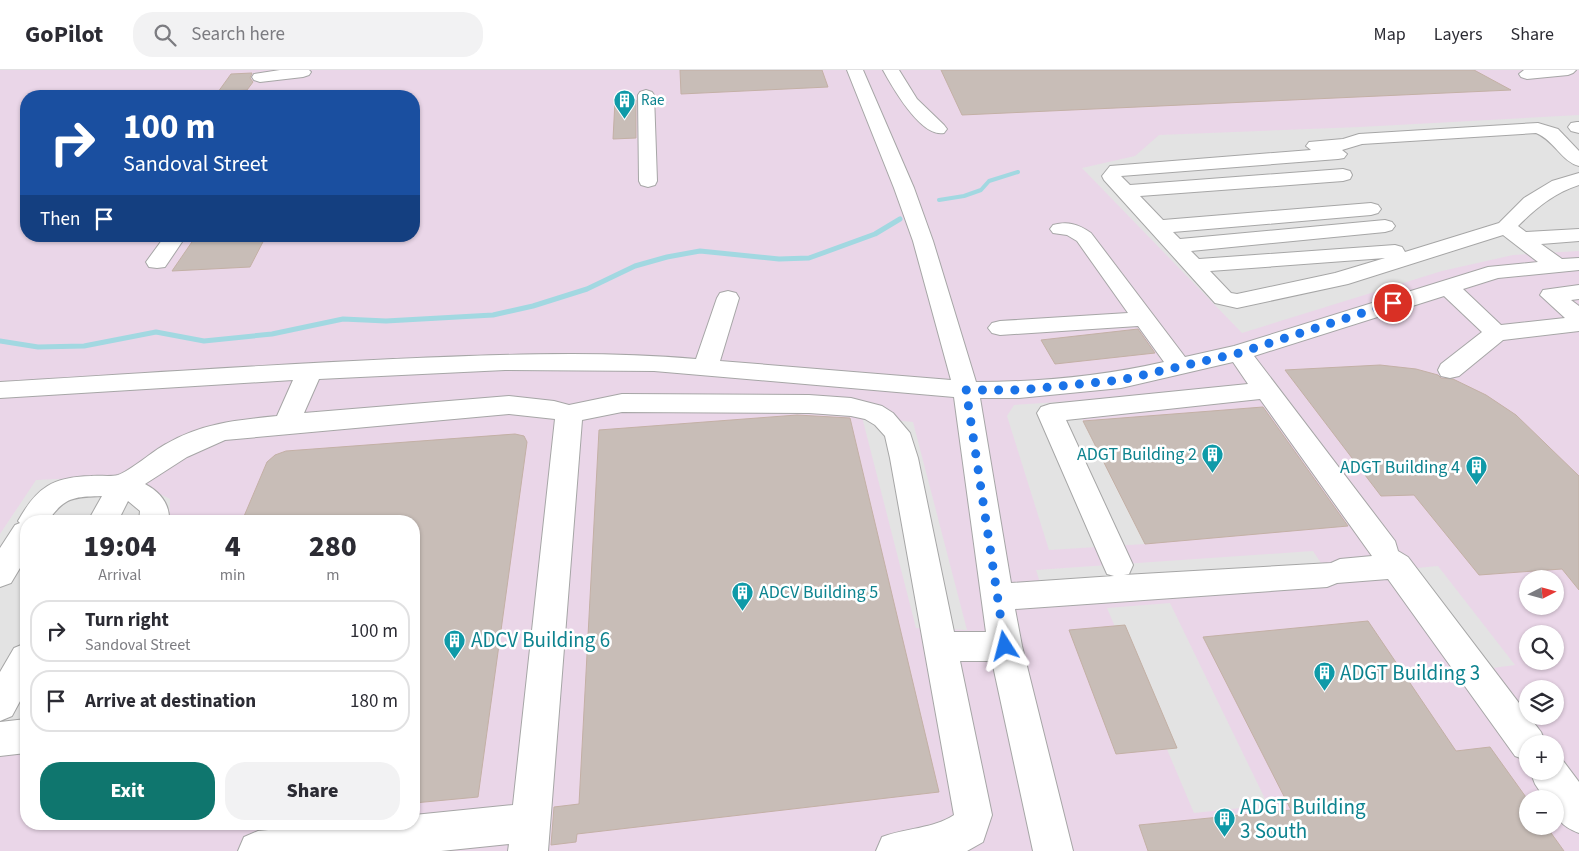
<!DOCTYPE html>
<html lang="en">
<head>
<meta charset="utf-8">
<style>
	:root { --surface:#fff; --page:#f2f2f3; --text:#2b2b33; --muted:#7c7c81; --line:#e1e1e2; --accent:#0f766e }
	body { margin:0; font-family:"Source Sans 3",sans-serif; background:var(--page); color:var(--text); height:100vh; display:flex; flex-direction:column; font-size:19px; white-space:nowrap }
	* { box-sizing:border-box; margin:0 }
	p { font-size:16px; color:var(--muted) }
	.icon { flex:none; width:28px; height:28px; fill:none; stroke:currentColor; stroke-width:2; stroke-linecap:round; stroke-linejoin:round }
	.map { position:relative; flex:1; overflow:hidden }
	.drawer { position:absolute; left:20px; top:445px; width:400px; height:315px; display:flex; flex-direction:column; background:var(--surface); border-radius:20px; box-shadow:0 1px 4px #0004 }
	.drawer>* { flex:none }
	.top-card { position:absolute; left:20px; top:20px; width:400px; height:152px; border-radius:20px; box-shadow:0 1px 4px #0004; background:#1a4fa0; color:#fff; overflow:hidden }
	.needle { width:32px; rotate:84deg }
	.buttons { position:absolute; left:1519px; top:500px; display:grid; gap:10px }
	.buttons a { display:grid; place-items:center; width:45px; height:45px; border-radius:50%; background:var(--surface); box-shadow:0 1px 4px #0004; font-size:25px }
	.pin { position:absolute; display:grid; place-items:center; width:42px; height:42px; color:#fff; margin:-21px; border:2px solid #fff; border-radius:50%; box-shadow:0 1px 5px #0007 }
	.me { position:absolute; width:55px; margin:-28px; rotate:351deg; stroke-linejoin:round; filter:drop-shadow(0 0 4px #0008) }
	.turn { display:flex; align-items:center; gap:18px; height:105px; padding:0 20px; font-size:22px }
	.turn .icon { width:65px; height:65px; stroke-width:2.5 }
	.turn b { display:block; font-size:35px; line-height:42px }
	.then { display:flex; align-items:center; height:48px; padding:0 20px; background:#0003; gap:10px; font-size:19px }
	.eta { display:flex; justify-content:space-evenly; align-items:center; height:85px; text-align:center }
	.eta b { font-size:30px; font-weight:800; line-height:35px }
	.action { display:flex; gap:10px; margin-top:auto; padding:10px 20px }
	.action a { flex:1; height:58px; border-radius:20px; background:var(--accent); color:#fff; font-size:20px; font-weight:800; line-height:58px; text-align:center }
	.action a+a { background:var(--page); color:var(--text) }
	ul { padding:0; list-style:none }
	li { display:flex; align-items:center; gap:15px; height:62px; margin:0 10px 8px; padding:0 10px; border:2px solid var(--line); border-radius:20px }
	li div { flex:1 }
	li b { display:block; font-size:19px }
	li em { font-style:normal }
	header { display:flex; align-items:center; gap:30px; box-sizing:border-box; height:70px; padding:0 25px; background:var(--surface); border-bottom:1px solid var(--line) }
	header strong { font-size:24px }
	nav { display:flex; gap:28px; margin-inline-start:auto; font-size:18px }
	.search { width:350px; height:45px; background:var(--page); display:flex; align-items:center; gap:12px; box-sizing:border-box; padding:0 18px; border-radius:20px; color:var(--muted); font-size:19px }
	.map>svg:first-child { display:block }
</style>
</head>
<body>
<header>
<strong>GoPilot</strong>
<div class="search"><svg class="icon" aria-label="search" viewBox="0 0 24 24"><circle cx="10" cy="10" r="6"/><path d="M15 15l6 6"/></svg>Search here</div>
<nav><a>Map</a><a>Layers</a><a>Share</a></nav>
</header>
<div class="map">
<svg width="1579" height="781" viewBox="0 0 1579 781">
	<rect width="100%" height="100%" fill="#f0ebe4"/>
	<path fill="#ead6e8" fill-rule="evenodd" d="M0,0H1579V781H0ZM26,26H414V166H26ZM26,451H414V754H26ZM1528,509H1555V536H1528ZM1528,564H1555V591H1528ZM1528,619H1555V646H1528ZM1528,674H1555V701H1528ZM1528,729H1555V756H1528Z"/>
	<path fill="#e3e3e3" d="M1579,45V181L1513,185L1442,201L1242,263L1082,98L1135,86L1159,65L1360,57Z
		M1074,331L1083,351L1145,474L1049,480L1007,346L1014,335Z
		M862,347L913,352L967,560L916,558Z
		M124,406L170,429L169,451H26V678L0,681V464L36,410Z
		M1313,481L1325,499L1042,519L1036,500Z
		M1438,496L1515,595L1478,600L1406,499Z
		M1170,533L1268,735L1194,743L1107,538Z"/>
	<g fill="none" stroke-linecap="round" stroke-linejoin="round">
		<path stroke="#a2d8e1" stroke-width="4" d="M939,130L964,126L981,120L989,111L1018,102"/>
		<path stroke="#a2d8e1" stroke-width="5" d="M0,271L38,277L84,276L156,262L204,271L272,264L343,249L386,251L493,245L533,236L587,219L635,196L667,187L700,181L779,189L809,188L875,164L900,149"/>
	</g>
	<path fill="#c8bdb7" stroke="#c3b0a5" d="M680,0H822L828,17L681,24Z
		M941,0H1474L1511,20L962,45Z
		M252,3L250,8L253,12L247,20L218,22L231,4Z
		M636,30V68L613,69L615,31Z
		M196,166H266L250,197L172,201Z
		M1138,259L1155,283L1055,294L1041,270Z
		M1380,295L1416,299L1438,305L1441,308L1453,309L1486,325L1516,345L1579,406V520L1562,499L1479,505L1414,425L1381,426L1285,300Z
		M1263,337L1348,456L1145,474L1083,351Z
		M797,345L850,348L939,722L577,764L576,772L551,775L554,737L579,734L599,360Z
		M515,364L524,366L527,372L478,727L414,733V451H242L267,392L275,385L286,381Z
		M1368,551L1456,681L1490,677L1528,730V756H1546L1564,781H1148L1139,755L1291,740L1203,567Z
		M1125,555L1177,678L1116,684L1069,560Z"/>
	<g fill="none" stroke-linecap="round" stroke-linejoin="round">
		<defs>
			<path id="minor" d="M280,0H309L311,2L309,5L303,7L260,12L254,10L252,7L254,4Z
				M847,0H863L914,118L933,171L976,312C1040,312 1102,306 1164,292L1138,256L1000,265L992,263L988,258L992,253L1000,251L1128,243L1077,171L1067,165L1053,163L1050,159L1053,155C1068,151 1078,154 1091,163L1185,287L1234,276L1488,197L1538,192L1503,165L1348,214L1237,238L1215,233L1104,110L1102,106L1110,96L1311,80L1306,76L1309,72L1343,69L1359,64L1538,53L1558,59L1579,81V96C1562,92 1554,70 1536,63L1362,74L1342,80L1347,84L1344,88L1338,89L1121,106L1130,115L1343,99L1350,101L1352,105L1350,109L1343,111L1140,126L1163,150L1371,133L1378,135L1381,139L1378,143L1371,145L1173,162L1180,169L1385,150L1392,152L1395,156L1392,160L1385,162L1191,181L1199,189L1395,175L1402,177L1405,182L1499,153L1524,128L1552,111L1579,103V115C1554,123 1536,138 1518,156L1526,162L1579,159V171L1541,174L1562,189L1579,188V200L1498,208L1463,219L1501,255L1565,248L1540,225L1543,220L1579,215V229L1571,230L1579,236V261L1503,270L1459,306L1450,308L1441,306L1438,300L1441,294L1482,262L1444,226L1254,286L1395,471L1398,481L1408,487L1541,662L1546,674H1528V691L1515,686L1388,509L1337,513L1327,517L1015,539L1022,576L1073,781H1033L992,591H960L992,745L983,772L967,781H876L882,767C905,758 933,759 954,745L890,388L885,366L875,355L865,349L851,346L809,343L622,342L582,350L548,781H508L509,774L441,781H238L244,767L258,761L330,754H414V745L513,735L555,349L509,344L225,370L187,387L145,414C160,422 170,434 169,451H139L140,441L128,431L118,451H88L102,426C75,427 65,426 48,451H26V488L11,513L0,517V478L15,455L20,453L18,451C37,417 53,407 91,406C99,405 110,407 118,405C130,401 153,381 166,374C202,353 237,350 277,346L293,310L0,328V312C131,304 262,295 393,289C494,285 596,280 696,289L717,228L720,223L728,221L736,223L739,228L720,291L951,310L913,171L894,118ZM1385,188L1335,203L1237,224L1231,223L1210,201ZM1233,292L1248,314L1050,334L1041,337L1037,343L1103,495L1107,504L1114,506L1011,513L980,328H1019L1121,318ZM505,300L654,301L954,327L986,562H954L918,388L910,363L893,343L882,336L851,328L809,325L622,324L569,335L554,331L509,326L304,343L319,309ZM1260,329L1372,486L1340,489L1331,493L1124,505L1129,504L1133,495L1066,350Z
				M883,0H899L917,29L944,55L947,59L944,63C921,68 893,18 883,0Z
				M1524,0H1576L1573,3L1568,5L1527,9L1521,7L1519,4Z
				M646,20L652,22L654,25L657,111L655,115L648,117L641,115L639,111L638,25L640,22Z
				M1577,52H1579V63L1571,61L1568,57L1571,53Z
				M165,166H186L165,197L157,198L149,197L146,192Z
				M26,573V620L12,646L0,651V602L14,578Z
				M26,649V683L0,686V652Z
				M1555,686L1561,688L1579,712V763C1561,756 1555,749 1555,729H1545L1535,714L1530,701H1555Z"/>
		</defs>
		<use href="#minor" stroke="#a6a6a6" stroke-width="2"/>
		<use href="#minor" fill="#fff" fill-rule="evenodd"/>
	</g>
	<g fill="none" stroke-linecap="round" stroke-linejoin="round">
		<path stroke="#1a73e8" stroke-width="9" stroke-dasharray="0 16.2" d="M1005,576L966,320H1020L1121,310L1239,283L1393,233"/>
	</g>
	<defs>
		<symbol id="building-pin" viewBox="-11 -11 22 30"><path d="M0 17L-7.5 6A9.5 9.5 0 1 1 7.5 6Z" fill="#0f9aa8" stroke="#fff"/><path d="M-4-6H4V6H1V3H-1V6H-4ZM-2.5-4.3h1.7v1.8h-1.7ZM.8-4.3h1.7v1.8H.8ZM-2.5-1h1.7V.8h-1.7ZM.8-1h1.7V.8H.8Z" fill="#fff"/></symbol>
	</defs>
	<g fill-rule="evenodd">
		<use href="#building-pin" x="612" y="18" width="25" height="34"/>
		<use href="#building-pin" x="1200" y="372" width="25" height="34"/>
		<use href="#building-pin" x="1464" y="384" width="25" height="34"/>
		<use href="#building-pin" x="730" y="510" width="25" height="34"/>
		<use href="#building-pin" x="442" y="558" width="25" height="34"/>
		<use href="#building-pin" x="1312" y="590" width="25" height="34"/>
		<use href="#building-pin" x="1212" y="736" width="25" height="34"/>
	</g>
	<g text-anchor="middle" dominant-baseline="central" stroke-width="5" stroke-linejoin="round" paint-order="stroke">
		<g font-size="15" fill="#0d838f" stroke="#fff" text-anchor="start">
			<text x="641" y="30">Rae</text>
		</g>
		<g font-size="18" fill="#0d838f" stroke="#fff" text-anchor="end">
			<text x="1197" y="384">ADGT Building 2</text>
			<text x="1460" y="397">ADGT Building 4</text>
			<text x="759" y="522" text-anchor="start">ADCV Building 5</text>
		</g>
		<g font-size="21" fill="#0d838f" stroke="#fff" text-anchor="start">
			<text x="471" y="570">ADCV Building 6</text>
			<text x="1340" y="603">ADGT Building 3</text>
			<text x="1240" y="737">ADGT Building<tspan x="1240" dy="24">3 South</tspan></text>
		</g>
	</g>
</svg>
<div class="buttons">
<a><svg class="needle" viewBox="-14 -14 28 28"><path d="M0-13l5 13h-10z" fill="#e53935"/><path d="M0 13l5-13h-10z" fill="#7c7c81"/></svg></a>
<a><svg class="icon" aria-label="search" viewBox="0 0 24 24"><circle cx="10" cy="10" r="6"/><path d="M15 15l6 6"/></svg></a>
<a><svg class="icon" aria-label="layers" viewBox="0 0 24 24"><path d="M12 4l9 5-9 5-9-5zM3 14l9 5 9-5"/></svg></a>
<a>+</a>
<a>−</a>
</div>
<div class="pin" style="left:1393px;top:233px;background:#d93025"><svg class="icon" aria-label="arrive" viewBox="0 0 24 24"><path d="M6 21V4h12l-3 4 3 4H6"/></svg></div>
<svg class="me" style="left:1005px;top:576px" viewBox="-20 -20 40 40"><path d="M0-17L14 15 0 8-14 15z" fill="#1a73e8" stroke="#fff" stroke-width="4"/></svg>
<div class="top-card">
<div class="turn"><svg class="icon" aria-label="right" viewBox="0 0 24 24"><path d="M7 20v-9h11M14 6l5 5-5 5"/></svg><div><b>100 m</b>Sandoval Street</div></div>
<div class="then">Then<svg class="icon" aria-label="arrive" viewBox="0 0 24 24"><path d="M6 21V4h12l-3 4 3 4H6"/></svg></div>
</div>
<section class="drawer">
<div class="eta">
<div><b>19:04</b><p>Arrival</p></div>
<div><b>4</b><p>min</p></div>
<div><b>280</b><p>m</p></div>
</div>
<ul>
<li><svg class="icon" aria-label="right" viewBox="0 0 24 24"><path d="M7 20v-9h11M14 6l5 5-5 5"/></svg><div><b>Turn right</b><p>Sandoval Street</p></div><em>100 m</em></li>
<li><svg class="icon" aria-label="arrive" viewBox="0 0 24 24"><path d="M6 21V4h12l-3 4 3 4H6"/></svg><div><b>Arrive at destination</b></div><em>180 m</em></li>
</ul>
<div class="action"><a>Exit</a><a>Share</a></div>
</section>
</div>
</body>
</html>
